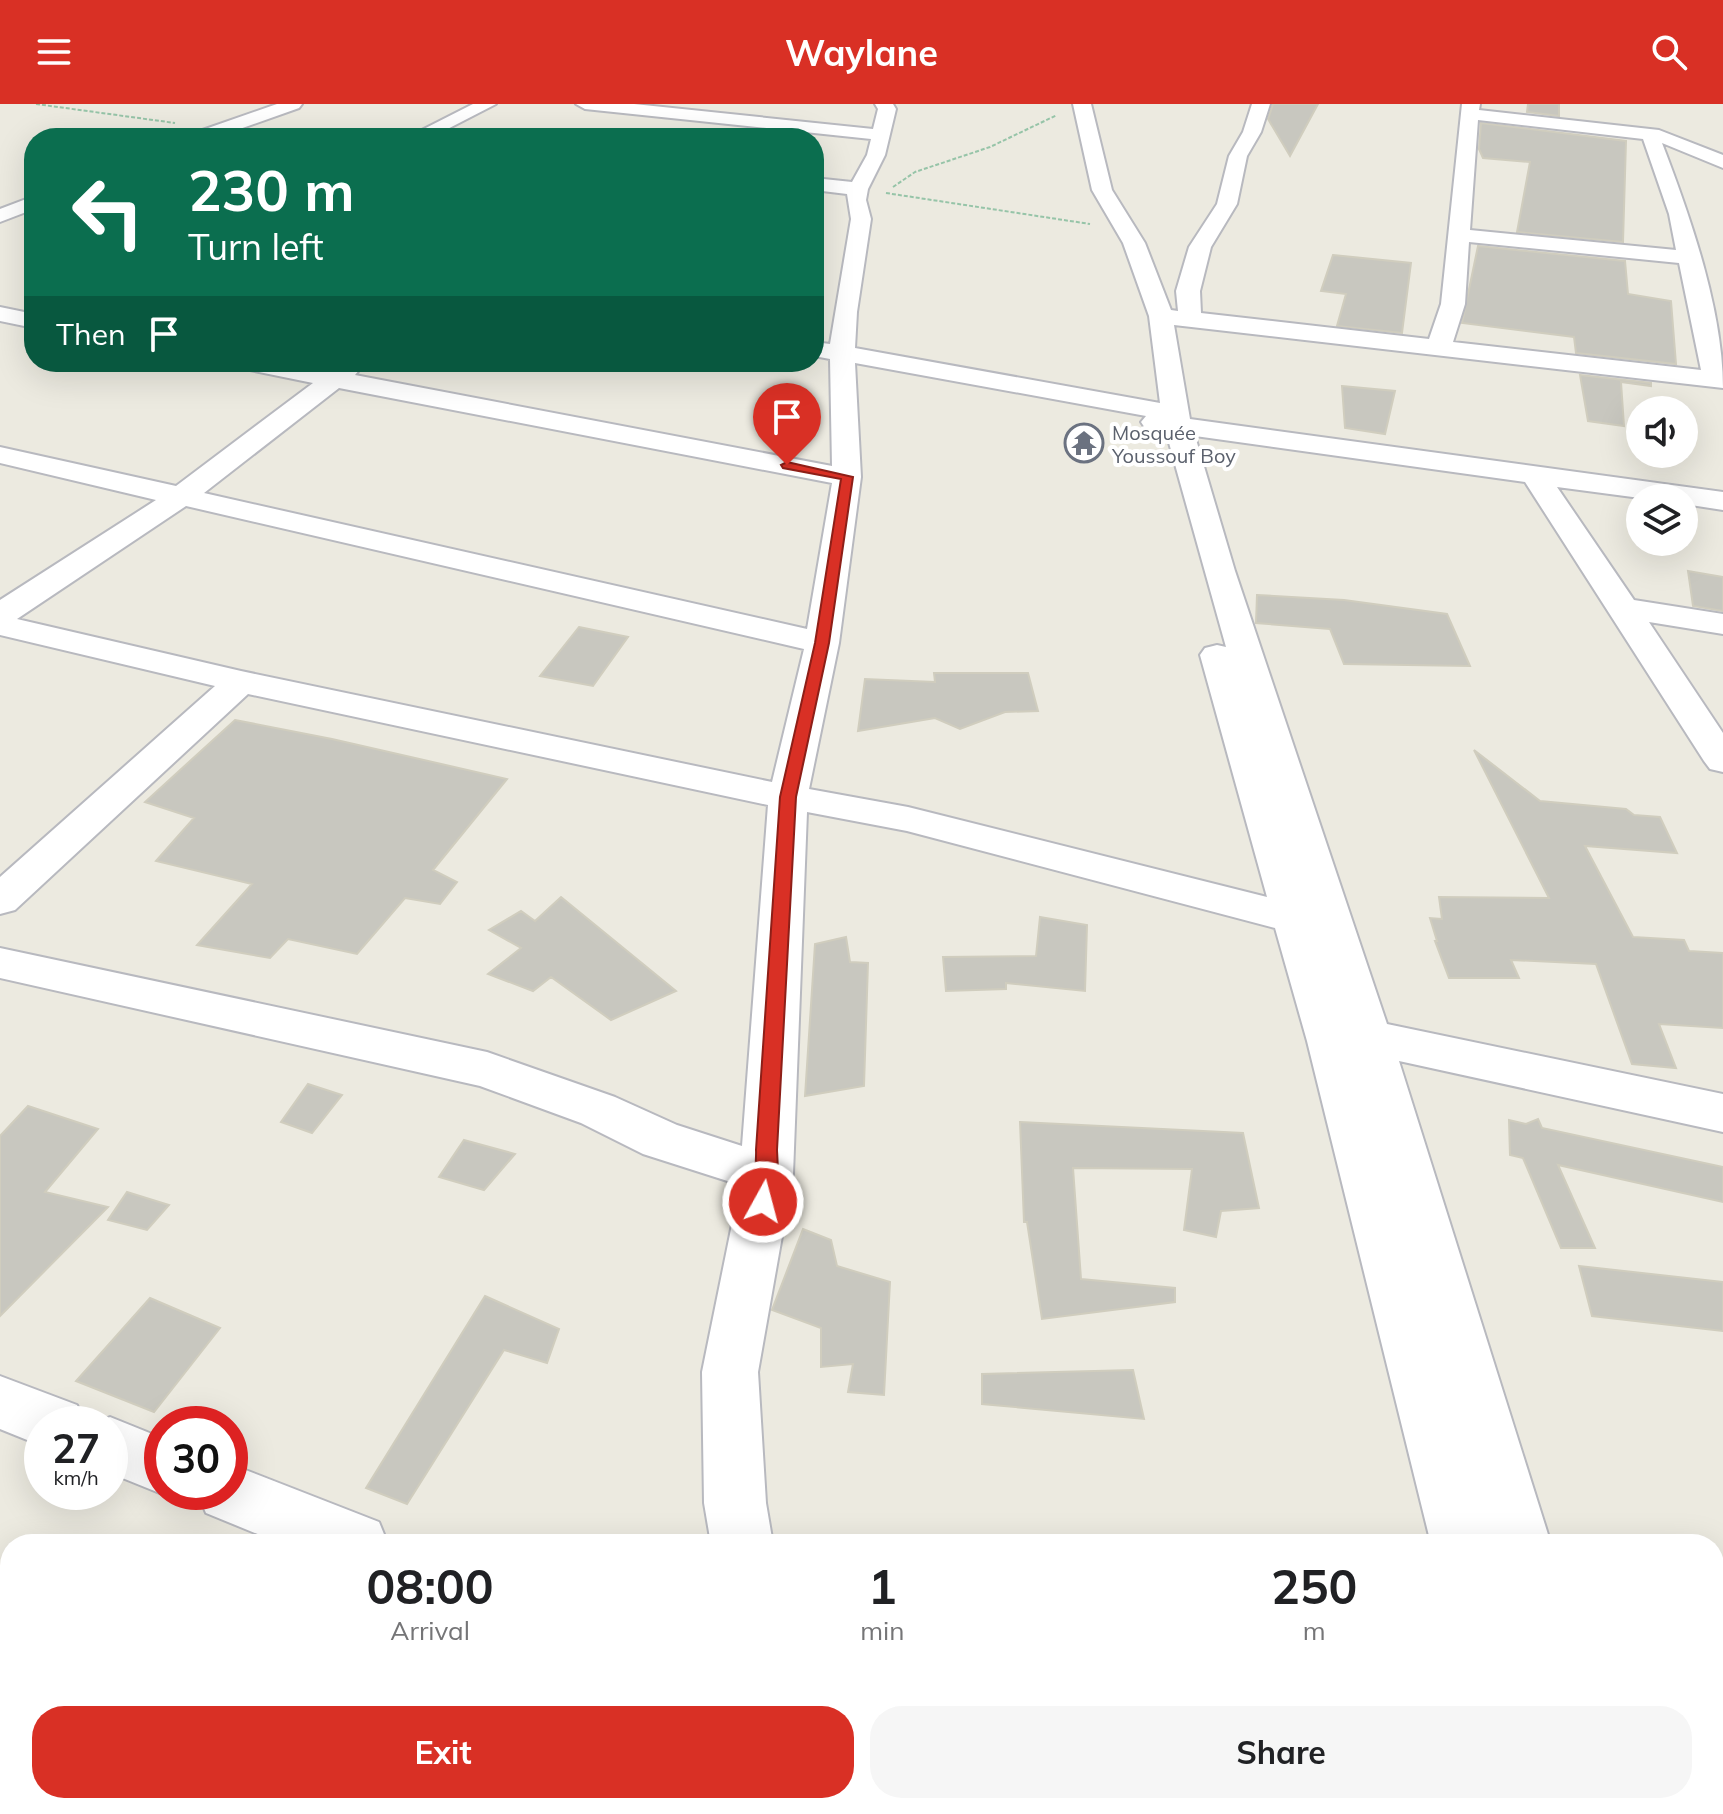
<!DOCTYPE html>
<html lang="en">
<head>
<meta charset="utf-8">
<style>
	:root { --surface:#fff; --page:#f6f6f6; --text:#202124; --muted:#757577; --accent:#d93025 }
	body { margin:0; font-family:Mulish,sans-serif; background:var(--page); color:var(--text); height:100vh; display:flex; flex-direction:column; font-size:30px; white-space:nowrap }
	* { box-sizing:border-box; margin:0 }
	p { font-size:26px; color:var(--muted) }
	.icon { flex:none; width:44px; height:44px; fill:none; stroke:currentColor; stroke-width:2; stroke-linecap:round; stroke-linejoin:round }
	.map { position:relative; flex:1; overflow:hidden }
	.panel { position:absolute; left:0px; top:1430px; width:1724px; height:280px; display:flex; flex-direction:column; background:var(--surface); border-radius:32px 32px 0 0; box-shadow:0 8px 32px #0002 }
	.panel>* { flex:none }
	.hud { position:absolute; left:24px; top:24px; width:800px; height:244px; border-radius:32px; box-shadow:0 8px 32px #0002; background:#0b6e4f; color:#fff; overflow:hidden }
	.fabs { position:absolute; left:1626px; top:292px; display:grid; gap:16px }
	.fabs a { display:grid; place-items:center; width:72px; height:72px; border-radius:50%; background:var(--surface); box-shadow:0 8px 32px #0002; font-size:40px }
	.speed { position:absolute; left:24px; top:1302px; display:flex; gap:16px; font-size:40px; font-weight:700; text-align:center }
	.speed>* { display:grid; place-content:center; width:104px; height:104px; border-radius:50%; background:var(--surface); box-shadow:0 8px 32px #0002; line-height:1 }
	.speed small { font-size:20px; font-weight:400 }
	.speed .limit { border:12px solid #d22; background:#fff; color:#111 }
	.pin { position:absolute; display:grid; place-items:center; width:68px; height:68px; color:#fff; margin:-82px -34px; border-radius:50% 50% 50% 0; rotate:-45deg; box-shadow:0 0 8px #0007 }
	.pin .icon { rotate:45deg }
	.me { position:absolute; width:88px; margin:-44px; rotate:7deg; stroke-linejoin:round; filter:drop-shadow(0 0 6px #0008) }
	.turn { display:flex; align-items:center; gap:28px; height:168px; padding:0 32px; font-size:36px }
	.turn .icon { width:104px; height:104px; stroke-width:2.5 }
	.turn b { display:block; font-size:56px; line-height:68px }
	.then { display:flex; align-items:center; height:76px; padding:0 32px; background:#0003; gap:16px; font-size:30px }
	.eta { display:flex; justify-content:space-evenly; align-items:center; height:136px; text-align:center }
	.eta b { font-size:48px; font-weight:700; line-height:56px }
	.button { display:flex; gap:16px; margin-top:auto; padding:16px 32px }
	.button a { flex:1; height:92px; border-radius:32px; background:var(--accent); color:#fff; font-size:32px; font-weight:700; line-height:92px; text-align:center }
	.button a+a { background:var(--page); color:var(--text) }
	header { display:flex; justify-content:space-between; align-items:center; height:104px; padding:0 32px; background:var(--accent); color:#fff; font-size:36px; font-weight:700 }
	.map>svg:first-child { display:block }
</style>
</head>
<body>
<header><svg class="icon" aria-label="menu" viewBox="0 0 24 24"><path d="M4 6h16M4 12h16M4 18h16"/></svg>Waylane<svg class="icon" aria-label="search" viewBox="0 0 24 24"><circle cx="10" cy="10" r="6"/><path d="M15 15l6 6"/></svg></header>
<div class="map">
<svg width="1723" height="1710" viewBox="0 0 1723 1710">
	<rect width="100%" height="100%" fill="#eceae0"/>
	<path fill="#c8c7bf" stroke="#d0cdbe" stroke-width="2" d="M1273,0H1318L1290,52L1268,15Z
		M1528,0H1559V12L1527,8Z
		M1481,19L1626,37L1623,138L1517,128L1530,58L1483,54L1479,45Z
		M1478,142L1625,157L1628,190L1671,197L1676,260L1576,249L1574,233L1462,219Z
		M1333,151L1411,159L1402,229L1337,222L1346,190L1321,187Z
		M1580,271L1651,279V282L1621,278L1624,322L1588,317Z
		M1342,282L1395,287L1385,330L1345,324Z
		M1688,467L1723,473V507L1693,502Z
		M1257,491L1344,496L1447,510L1470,562L1344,560L1330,525L1256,519Z
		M579,523L628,533L593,582L540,572Z
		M934,569H1028L1038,607L1005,608L960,625L935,614L858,627L865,575L935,578Z
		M235,616L332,635L507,675L433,766L457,778L440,800L405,794L357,850L288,835L270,854L197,841L252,780L156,757L194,714L145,698Z
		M1474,646L1540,697L1626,705L1634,711L1660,713L1677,749L1585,742L1633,833L1684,836L1689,847L1723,849V924L1659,920L1676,964L1632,960L1596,860L1511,856L1519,874H1449L1435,837H1437L1430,814L1442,815L1439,793L1549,794Z
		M561,793L676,887L611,916L551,873L533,887L488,870L521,844L489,826L521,807L535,817Z
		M1040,813L1087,821L1085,887L1006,879V885L946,887L943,853L1036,852Z
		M846,833L850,858L868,859L864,982L805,992L815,840Z
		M308,980L342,991L312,1029L281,1018Z
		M28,1002L98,1025L45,1088L108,1103L0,1212V1032Z
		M1538,1015L1542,1024L1723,1063V1098L1558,1061L1595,1144H1561L1523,1054L1510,1051L1509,1016L1526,1020Z
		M1020,1018L1243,1029L1259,1104L1221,1107L1216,1133L1184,1126L1192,1065L1073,1064L1081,1175L1175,1184V1198L1042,1215L1027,1118H1024Z
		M464,1036L515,1050L484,1086L439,1073Z
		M127,1088L169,1101L147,1126L108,1116Z
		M803,1125L831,1136L837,1162L890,1178L884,1291L848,1288L853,1260L821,1263V1224L772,1206Z
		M1579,1162L1723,1178V1227L1592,1212Z
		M485,1192L559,1225L547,1259L504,1246L407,1400L366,1384Z
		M150,1194L220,1224L154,1308L76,1277Z
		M1133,1266L1144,1315L982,1300V1270Z"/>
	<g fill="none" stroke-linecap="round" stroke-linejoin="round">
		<defs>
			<path id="minor" d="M277,0H302L299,4L214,34H188L191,30Z
				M473,0H496L430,34H406Z
				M576,0H634L873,25L878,5L875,0H893L896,5L885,51L868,85L866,96L871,115L857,208L855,244L1160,299L1149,212L1123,139L1092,86L1073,0H1091L1112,86L1145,139L1171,206L1178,207L1176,187L1189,143L1217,100L1229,52L1243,28L1252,0H1270L1261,28L1247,52L1237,100L1211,143L1200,187L1201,209L1429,235L1441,200L1462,0H1480L1479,6L1659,26L1723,51V64L1662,39C1690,112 1723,206 1723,284L1174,221L1190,315L1723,388V406L1684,400V394H1640L1557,383L1634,496L1723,510V530L1649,518L1723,629V668L1710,665L1704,657L1525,378L1195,332L1235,467L1387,920L1723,990V1028L1399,957L1551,1440H1431L1307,937L1275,824L907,727L807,708L793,1070L758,1268L766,1399L773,1440H711L704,1399L702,1268L740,1081L643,1050L581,1019L480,982L0,874V844L487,948L615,993L677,1021L742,1042L768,701L248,590L15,806L0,810V773L215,582L0,531V496L156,396L0,359V343L176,382L313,279L235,263L231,258H284L329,266L338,260L350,258L360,265L355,271L832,362L830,255L814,252V238L830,240L851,115L847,90L814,86V74L852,78L867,51L871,35L585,5ZM1478,16L1643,35L1669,110L1676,146L1470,126ZM1469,138L1679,159L1701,266L1453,238L1465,200ZM855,259L1146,312L1141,318L1145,324L1166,328L1226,543L1217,541L1205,544L1200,551L1267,793L908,703L809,685L839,539L861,373ZM339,284L832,379L807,525L204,389ZM186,402L804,545L772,678L241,567L17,515Z
				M34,92V105L0,118V105Z
				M0,203L34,210V224L0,217Z
				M0,1272L77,1301L85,1320H42V1342L0,1325Z
				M110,1313L162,1334V1388H168L162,1390L110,1369V1320H93Z
				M230,1360L379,1418L388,1440H282L206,1409L197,1388H230Z
				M974,1700H1065L1069,1710H978Z
				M1496,1700H1633L1636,1710H1498Z"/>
		</defs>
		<use href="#minor" stroke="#b8b9bf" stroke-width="4"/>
		<path stroke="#96c4a8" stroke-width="2" stroke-dasharray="4 2" stroke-linecap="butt" d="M36,0L175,19
			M893,83L915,68L990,43L1057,11
			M886,89L1090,120"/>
		<use href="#minor" fill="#fff" fill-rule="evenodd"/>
	</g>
	<path fill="#d93025" stroke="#8d1f18" stroke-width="2" d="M787,358L853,373L829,539L796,693L777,1046C778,1065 780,1086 770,1105L763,1107L755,1105C751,1097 757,1059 756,1046L780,693L815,539L841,375L783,364L781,361Z"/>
	<defs>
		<symbol id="temple-ring" viewBox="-11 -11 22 22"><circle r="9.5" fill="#fff" stroke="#6b7280" stroke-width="1.5"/><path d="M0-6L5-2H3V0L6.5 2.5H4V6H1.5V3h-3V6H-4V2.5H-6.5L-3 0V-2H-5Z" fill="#6b7280"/></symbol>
	</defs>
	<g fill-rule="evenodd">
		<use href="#temple-ring" x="1062" y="317" width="44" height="44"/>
	</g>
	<g text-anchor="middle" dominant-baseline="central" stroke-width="8" stroke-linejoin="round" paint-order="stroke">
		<g font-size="20" fill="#5b616d" stroke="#fff" text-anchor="start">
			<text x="1112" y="328">Mosquée<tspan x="1112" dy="23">Youssouf Boy</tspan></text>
		</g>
	</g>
</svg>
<div class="fabs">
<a><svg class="icon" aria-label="sound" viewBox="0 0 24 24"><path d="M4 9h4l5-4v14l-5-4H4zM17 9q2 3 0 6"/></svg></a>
<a><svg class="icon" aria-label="layers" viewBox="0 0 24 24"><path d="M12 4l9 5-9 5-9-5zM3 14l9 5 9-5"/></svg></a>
</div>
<div class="speed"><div>27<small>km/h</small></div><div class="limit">30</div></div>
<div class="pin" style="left:787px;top:361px;background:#d93025"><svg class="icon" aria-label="arrive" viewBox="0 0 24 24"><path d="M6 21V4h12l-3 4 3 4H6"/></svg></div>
<svg class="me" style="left:763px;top:1098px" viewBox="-20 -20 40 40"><circle r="17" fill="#d93025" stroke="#fff" stroke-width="3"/><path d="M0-11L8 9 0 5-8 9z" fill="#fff"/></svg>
<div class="hud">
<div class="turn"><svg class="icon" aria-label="left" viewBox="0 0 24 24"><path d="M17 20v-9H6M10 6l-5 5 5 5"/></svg><div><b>230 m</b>Turn left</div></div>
<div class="then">Then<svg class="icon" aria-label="arrive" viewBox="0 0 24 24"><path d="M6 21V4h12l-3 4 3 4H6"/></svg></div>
</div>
<section class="panel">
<div class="eta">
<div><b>08:00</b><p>Arrival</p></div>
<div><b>1</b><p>min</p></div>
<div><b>250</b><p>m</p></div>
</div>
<div class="button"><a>Exit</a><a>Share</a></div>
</section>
</div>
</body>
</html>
